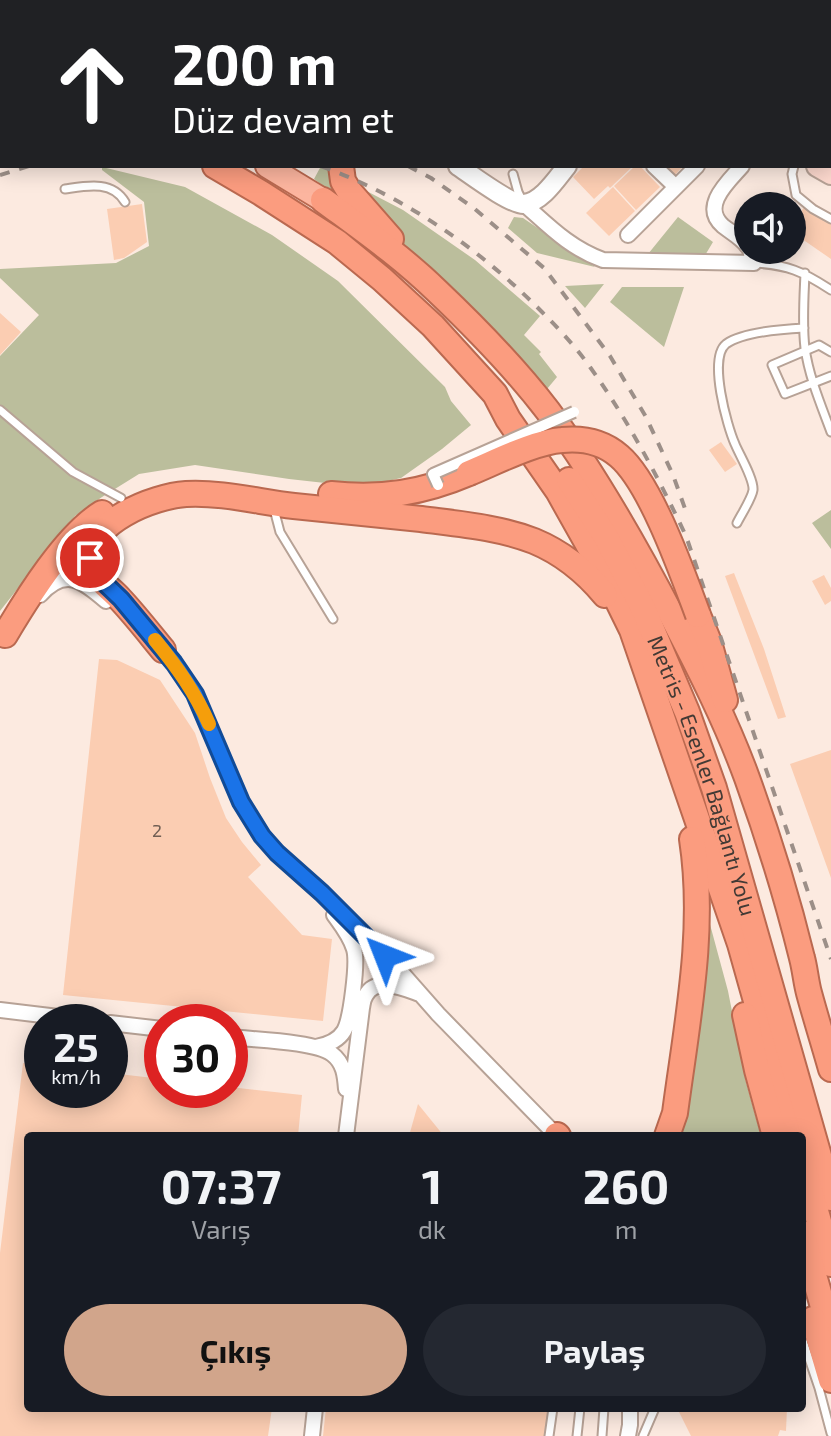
<!DOCTYPE html>
<html lang="tr">
<head>
<meta charset="utf-8">
<style>
	:root { --surface:#171b24; --page:#242831; --text:#f1f3f6; --muted:#9ea1a6; --accent:#d1a58b }
	body { margin:0; font-family:"Exo 2",sans-serif; background:var(--page); color:var(--text); height:100vh; display:flex; flex-direction:column; font-size:30px; white-space:nowrap }
	* { box-sizing:border-box; margin:0 }
	p { font-size:26px; color:var(--muted) }
	.icon { flex:none; width:44px; height:44px; fill:none; stroke:currentColor; stroke-width:2; stroke-linecap:round; stroke-linejoin:round }
	.map { position:relative; flex:1; overflow:hidden }
	.sheet { position:absolute; left:24px; top:1132px; width:782px; height:280px; display:flex; flex-direction:column; background:var(--surface); border-radius:8px; box-shadow:0 4px 20px #0003 }
	.sheet>* { flex:none }
	.top-card { position:absolute; left:0px; top:0px; width:832px; height:168px; box-shadow:0 4px 20px #0003; background:#202124; color:#fff; overflow:hidden }
	.fabs { position:absolute; left:734px; top:192px; display:grid; gap:16px }
	.fabs a { display:grid; place-items:center; width:72px; height:72px; border-radius:50%; background:var(--surface); box-shadow:0 4px 20px #0003; font-size:40px }
	.speed { position:absolute; left:24px; top:1004px; display:flex; gap:16px; font-size:40px; font-weight:700; text-align:center }
	.speed>* { display:grid; place-content:center; width:104px; height:104px; border-radius:50%; background:var(--surface); box-shadow:0 4px 20px #0003; line-height:1 }
	.speed small { font-size:20px; font-weight:400 }
	.speed .limit { border:12px solid #d22; background:#fff; color:#111 }
	.pin { position:absolute; display:grid; place-items:center; width:68px; height:68px; color:#fff; margin:-34px; border:4px solid #fff; border-radius:50%; box-shadow:0 2px 8px #0007 }
	.me { position:absolute; width:88px; margin:-44px; rotate:315deg; stroke-linejoin:round; filter:drop-shadow(0 0 6px #0008) }
	.turn { display:flex; align-items:center; gap:28px; height:168px; padding:0 40px; font-size:36px }
	.turn .icon { width:104px; height:104px; stroke-width:2.5 }
	.turn b { display:block; font-size:56px; line-height:68px }
	.eta { display:flex; justify-content:space-evenly; align-items:center; height:136px; text-align:center }
	.eta b { font-size:48px; font-weight:700; line-height:56px }
	.action { display:flex; gap:16px; margin-top:auto; padding:16px 40px }
	.action a { flex:1; height:92px; border-radius:48px; background:var(--accent); color:#111; font-size:32px; font-weight:700; line-height:92px; text-align:center }
	.action a+a { background:var(--page); color:var(--text) }
	.map>svg:first-child { display:block }
</style>
</head>
<body>
<div class="map">
<svg width="831" height="1436" viewBox="0 0 831 1436">
	<rect width="100%" height="100%" fill="#fceae0"/>
	<path fill="#bbbe9c" d="M24,0H166L173,2H28Z
		M321,166H331L365,217L314,179Z
		M102,167L185,187L272,235L338,281L445,387L451,401L471,425L442,449L401,478L361,487L289,479L195,465L139,474L102,497L75,516L0,611V356L39,315L0,278V269L116,263L149,246L144,202L102,170Z
		M355,185L403,210L475,260L540,316L524,335L541,352L539,354L557,377L547,389L503,340L399,241Z
		M514,217L523,218L595,267L537,253L508,228Z
		M678,217L713,242L704,257L644,259Z
		M604,284L585,308L565,286Z
		M622,287H684L664,347L610,302Z
		M831,510V549L812,523Z
		M708,917L728,991L746,1082L761,1136H679Z"/>
	<path fill="#fbcdb2" d="M584,166H633L610,188L608,186L594,199L573,177Z
		M635,166H640L660,187L636,210L614,186Z
		M666,166H683L675,175Z
		M613,187L635,211L609,236L586,213Z
		M809,200L831,214V259L792,232V225Z
		M142,204L147,242L124,258L114,260L107,209Z
		M0,313L21,332L0,355Z
		M721,442L737,464L725,472L709,450Z
		M734,573L764,649L786,717L778,719L725,576Z
		M824,575L831,588V601L825,605L812,581Z
		M99,659L117,660L160,680L195,733L210,778L226,818L242,842L261,865L248,877L302,935L332,939L323,1021L63,995Z
		M831,750V878L790,764Z
		M23,1063L42,1066V1090H110V1073L162,1079V1090H230V1087L302,1095L298,1136H28V1408H272L268,1436H0V1253Z
		M418,1104L444,1136H409Z
		M326,1408H549L547,1436H323Z
		M677,1408H787L786,1431L780,1430L778,1436H691Z"/>
	<g fill="none" stroke-linecap="round" stroke-linejoin="round">
		<defs>
			<path id="service" d="M0,91L2,90
				M794,166L792,174L796,195L813,209L831,219
				M513,174L518,192L523,202
				M65,189C86,186 112,180 125,202
				M754,263C788,265 802,271 831,290
				M805,273C804,298 802,324 805,348C809,377 821,405 831,432
				M831,352L819,345L772,365L785,394L831,376
				M0,410L73,472L121,498
				M274,509L280,532L333,619
				M737,523C741,515 752,498 753,490C754,479 739,454 735,444C727,426 708,358 726,344C743,332 784,329 804,328
				M802,1338L819,1388L831,1433
				M549,1436L553,1408
				M577,1436L580,1408
				M602,1436L604,1408
				M643,1436L655,1408"/>
			<path id="minor" d="M268,0L274,2
				M344,2L345,0
				M434,2L436,0
				M756,2L757,0
				M827,2V0
				M830,65H831
				M654,166L676,187
				M742,166C729,181 700,206 723,226C732,233 742,238 748,247
				M524,204C550,227 570,248 603,260L754,263L750,250
				M628,235L697,166
				M40,595C65,567 82,580 106,601
				M158,646L174,663L195,694L241,802L262,836L277,853L322,893L401,972L438,1014L557,1136
				M0,1010L100,1022
				M110,1023L162,1029
				M230,1037C254,1040 314,1041 332,1054C344,1063 345,1076 346,1089
				M316,1047C327,1045 338,1041 344,1031C351,1019 358,962 354,949C350,936 342,926 334,915
				M346,1136L362,1008C363,1003 363,999 366,995C376,976 405,989 420,994
				M312,1436L315,1408
				M628,1436L630,1425V1408"/>
			<path id="tertiary" d="M458,166C470,174 511,205 524,204C542,202 557,178 567,166"/>
			<path id="secondary" d="M637,0L639,2
				M817,166L831,174"/>
			<path id="primary" d="M11,0L14,2
				M0,15L2,16
				M0,32L2,34
				M267,166L323,200"/>
			<g id="trunk">
				<path d="M0,60L2,61"/>
				<path d="M215,166L261,193L337,242L382,279L433,326L495,394L508,419L558,491L604,573L632,630L740,944L794,1136"/>
				<path d="M341,166L343,181L349,191L391,239"/>
				<path d="M323,200C362,229 402,257 437,291C476,328 515,368 548,411C596,476 636,547 673,618C700,670 727,723 747,778C768,836 787,897 802,958C805,969 806,982 809,993C816,1019 824,1044 831,1069"/>
				<path id="s1" d="M569,480L606,537L643,608L687,712L714,788L831,1198"/>
				<path d="M331,494C382,499 422,493 469,473"/>
				<path d="M698,615L709,642L725,700"/>
				<path d="M5,635C27,598 66,535 102,513"/>
				<path d="M163,650C149,633 135,615 120,599C112,590 101,583 95,573C93,570 91,565 91,562C86,522 154,496 186,494C222,492 259,502 294,506C337,510 379,515 421,519C459,524 498,527 534,541C563,553 585,571 605,595"/>
				<path d="M745,1015L757,1070L775,1136"/>
				<path d="M557,1135L558,1136"/>
				<path d="M667,1136L675,1113C687,1022 706,930 692,839"/>
				<path d="M802,1162L831,1264"/>
				<path d="M802,1233L831,1335"/>
				<path d="M813,1319L831,1380"/>
			</g>
		</defs>
		<use href="#service" stroke="#b7a296" stroke-width="11"/>
		<use href="#minor" stroke="#b7a296" stroke-width="18"/>
		<use href="#tertiary" stroke="#b7a296" stroke-width="22"/>
		<use href="#secondary" stroke="#b7a296" stroke-width="24"/>
		<use href="#primary" stroke="#ba6950" stroke-width="26"/>
		<use href="#trunk" stroke="#ba6950" stroke-width="28"/>
		<use href="#service" stroke="#fff" stroke-width="7"/>
		<use href="#minor" stroke="#fff" stroke-width="14"/>
		<use href="#tertiary" stroke="#fff" stroke-width="18"/>
		<use href="#secondary" stroke="#fedacf" stroke-width="20"/>
		<use href="#primary" stroke="#fcb59f" stroke-width="22"/>
		<use href="#trunk" stroke="#fb9c7f" stroke-width="24"/>
		<path stroke="#9c8f88" stroke-width="4" stroke-dasharray="10 10" stroke-linecap="butt" d="M0,135L2,134
			M321,166C405,197 479,248 542,312C559,329 576,347 590,367C628,420 658,477 686,536L831,959
			M408,166L431,178L475,209L544,268L610,356L646,417L673,475L688,517
			M0,175L29,166"/>
		<defs>
			<path id="pedestrian-bridge" d="M438,485L433,474L574,412"/>
			<path id="trunk-bridge" d="M469,473C496,462 534,442 562,440C582,438 603,442 619,456C651,483 683,575 698,615"/>
		</defs>
		<use href="#pedestrian-bridge" stroke="#b7a296" stroke-width="14" stroke-linecap="butt"/>
		<use href="#trunk-bridge" stroke="#ba6950" stroke-width="28" stroke-linecap="butt"/>
		<use href="#pedestrian-bridge" stroke="#fff" stroke-width="10"/>
		<use href="#trunk-bridge" stroke="#fb9c7f" stroke-width="24"/>
	</g>
	<g fill="none" stroke-linecap="round" stroke-linejoin="round">
		<defs>
			<path id="route" d="M90,558L95,574L121,599L174,663L195,694L241,802L262,836L277,853L322,893L385,956"/>
		</defs>
		<use href="#route" stroke="#114b97" stroke-width="20"/>
		<use href="#route" stroke="#1a73e8" stroke-width="14"/>
		<path stroke="#f59e0b" stroke-width="14" d="M155,640C177,667 195,692 209,724"/>
	</g>
	<g text-anchor="middle" dominant-baseline="central" stroke-width="6" stroke-linejoin="round" paint-order="stroke">
		<g font-size="18" fill="#715f54">
			<text x="157" y="830">2</text>
		</g>
		<g font-size="22" fill="#433a35" stroke="#fceae0">
			<text stroke="none"><textPath href="#s1" startOffset="326">Metris - Esenler Bağlantı Yolu</textPath></text>
		</g>
	</g>
</svg>
<div class="fabs">
<a><svg class="icon" aria-label="sound" viewBox="0 0 24 24"><path d="M4 9h4l5-4v14l-5-4H4zM17 9q2 3 0 6"/></svg></a>
</div>
<div class="speed"><div>25<small>km/h</small></div><div class="limit">30</div></div>
<div class="pin" style="left:90px;top:558px;background:#d93025"><svg class="icon" aria-label="arrive" viewBox="0 0 24 24"><path d="M6 21V4h12l-3 4 3 4H6"/></svg></div>
<svg class="me" style="left:385px;top:956px" viewBox="-20 -20 40 40"><path d="M0-17L14 15 0 8-14 15z" fill="#1a73e8" stroke="#fff" stroke-width="4"/></svg>
<div class="top-card">
<div class="turn"><svg class="icon" aria-label="ahead" viewBox="0 0 24 24"><path d="M12 20V5M6 11l6-6 6 6"/></svg><div><b>200 m</b>Düz devam et</div></div>
</div>
<section class="sheet">
<div class="eta">
<div><b>07:37</b><p>Varış</p></div>
<div><b>1</b><p>dk</p></div>
<div><b>260</b><p>m</p></div>
</div>
<div class="action"><a>Çıkış</a><a>Paylaş</a></div>
</section>
</div>
</body>
</html>
